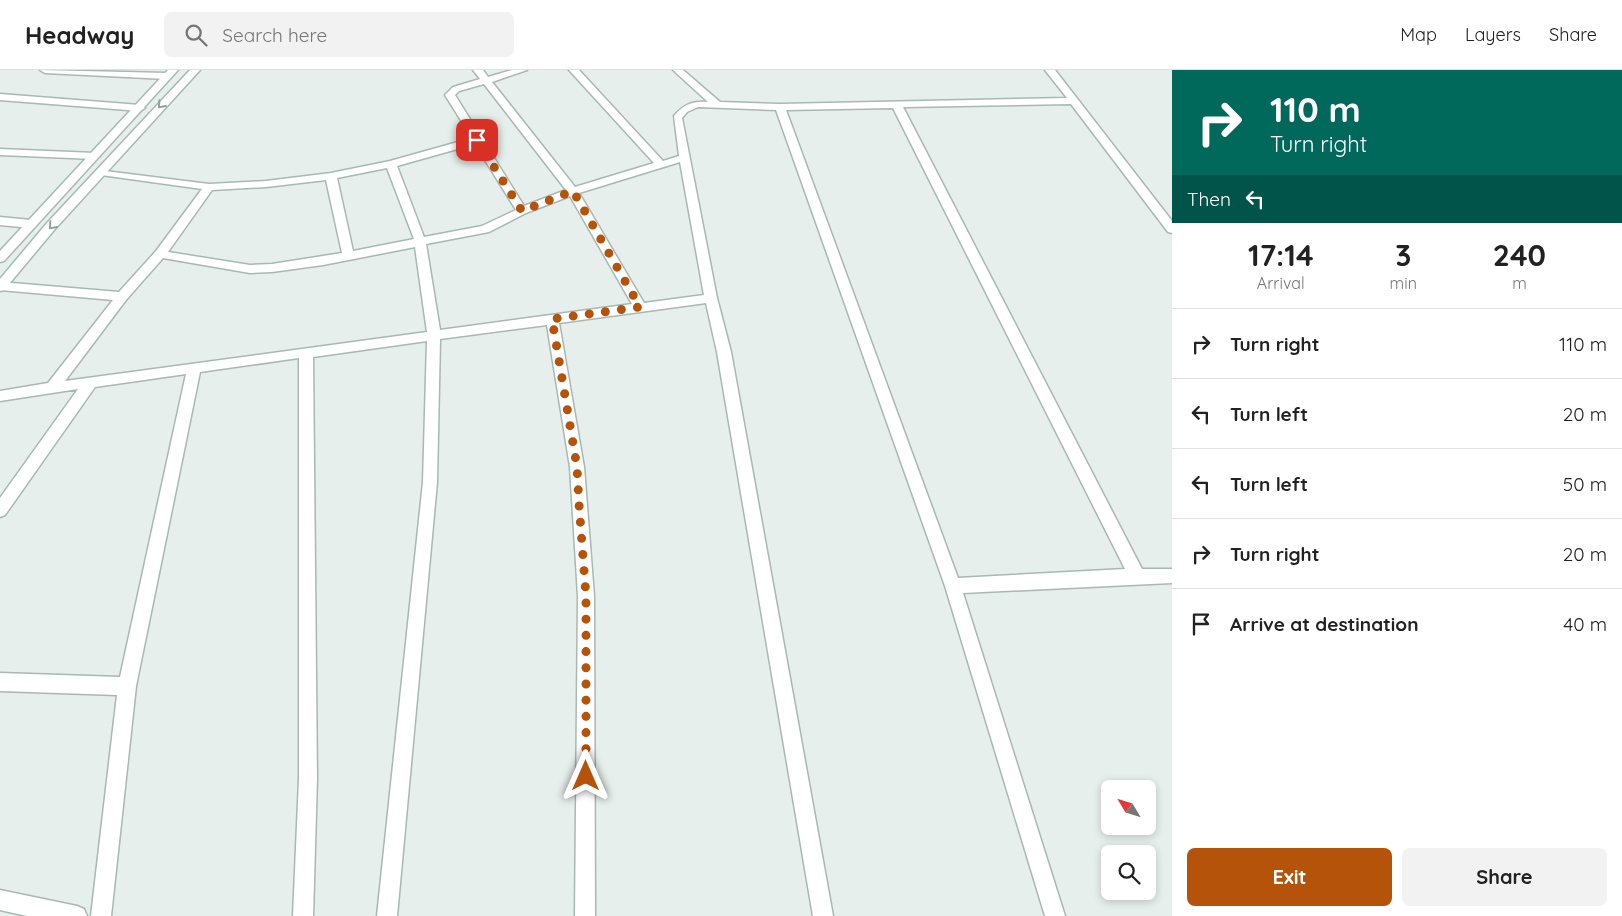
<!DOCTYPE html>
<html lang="en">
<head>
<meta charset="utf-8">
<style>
	:root { --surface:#fff; --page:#f2f2f2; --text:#222; --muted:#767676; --line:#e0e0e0; --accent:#b45309 }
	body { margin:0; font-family:Quicksand,sans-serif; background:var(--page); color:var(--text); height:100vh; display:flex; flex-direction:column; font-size:19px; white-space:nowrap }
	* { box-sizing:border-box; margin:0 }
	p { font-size:16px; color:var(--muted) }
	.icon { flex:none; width:28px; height:28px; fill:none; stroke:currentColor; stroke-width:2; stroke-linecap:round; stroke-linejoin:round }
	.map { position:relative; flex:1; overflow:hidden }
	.panel { display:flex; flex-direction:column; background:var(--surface); width:450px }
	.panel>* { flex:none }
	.banner { background:#00695c; color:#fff; overflow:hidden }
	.needle { width:32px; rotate:308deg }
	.tools { position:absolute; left:1101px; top:710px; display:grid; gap:10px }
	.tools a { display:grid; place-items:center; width:55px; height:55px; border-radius:8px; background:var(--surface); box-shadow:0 2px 8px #0003; font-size:25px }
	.pin { position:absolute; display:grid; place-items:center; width:42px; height:42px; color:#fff; margin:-21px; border-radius:10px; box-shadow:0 2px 8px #0006 }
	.me { position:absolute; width:55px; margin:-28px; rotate:0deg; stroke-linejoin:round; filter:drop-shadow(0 0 4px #0008) }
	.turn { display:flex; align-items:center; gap:18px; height:105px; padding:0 15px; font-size:22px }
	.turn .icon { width:65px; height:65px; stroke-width:2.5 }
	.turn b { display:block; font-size:35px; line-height:42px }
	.then { display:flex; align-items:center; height:48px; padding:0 15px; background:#0003; gap:10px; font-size:19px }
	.eta { display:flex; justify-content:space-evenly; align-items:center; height:85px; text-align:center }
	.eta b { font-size:30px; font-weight:700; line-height:35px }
	.cta { display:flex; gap:10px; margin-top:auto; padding:10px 15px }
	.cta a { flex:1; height:58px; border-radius:8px; background:var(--accent); color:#fff; font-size:20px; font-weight:700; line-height:58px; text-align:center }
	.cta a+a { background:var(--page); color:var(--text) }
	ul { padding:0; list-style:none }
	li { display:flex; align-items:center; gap:15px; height:70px; padding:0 15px; border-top:1px solid var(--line) }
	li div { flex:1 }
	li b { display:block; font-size:19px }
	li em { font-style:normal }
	header { display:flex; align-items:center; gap:30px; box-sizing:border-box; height:70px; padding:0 25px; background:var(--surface); border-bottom:1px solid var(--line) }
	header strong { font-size:24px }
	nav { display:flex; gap:28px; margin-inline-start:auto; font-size:18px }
	.search { width:350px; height:45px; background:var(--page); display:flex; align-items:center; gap:12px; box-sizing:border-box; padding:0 18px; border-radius:8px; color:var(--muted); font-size:19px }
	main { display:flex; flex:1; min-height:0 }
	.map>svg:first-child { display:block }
</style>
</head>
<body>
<header>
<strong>Headway</strong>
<div class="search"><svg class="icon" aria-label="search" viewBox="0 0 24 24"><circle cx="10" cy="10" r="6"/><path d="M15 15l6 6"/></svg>Search here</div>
<nav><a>Map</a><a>Layers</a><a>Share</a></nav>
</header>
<main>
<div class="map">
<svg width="1172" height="846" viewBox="0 0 1172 846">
	<rect width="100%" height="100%" fill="#e6efeb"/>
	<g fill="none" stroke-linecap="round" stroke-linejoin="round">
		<defs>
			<path id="street" d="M40,0L167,3L172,6L167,9L45,3Z
				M473,0H483L488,7L512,0H527L492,12L575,117L654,93L569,0H579L663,91L679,86L674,46C684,34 693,31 708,32L673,0H683L720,32L780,34L1067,28L1045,0H1055L1172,151V163L1168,162L1071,34L903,37L1142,499H1172V513L963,523L1065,846H1045L945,516L776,40L698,37L687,42L682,48L717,228L731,282L833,846H813L717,282L706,233L559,253L584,397L594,526L595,846H575L578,526L570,397L547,255L440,269L437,412L397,846H377L423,412L427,271L313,287L317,709L313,846H293L299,709V288L200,302L136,616L111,846H91L117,625L0,621V603L120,607L186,304L95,317L5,445L0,447V428L78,319L0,331V321L48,313L113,230L0,220V212L119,222L156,181L202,119L101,105L96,102L97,100L209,114L266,111L331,103L390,91L472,68L445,25L453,17L480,9ZM484,14L566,120L524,136L455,25L459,21ZM893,38L1125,499L958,508L786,40ZM475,74L516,140L482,156L424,167L397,96ZM680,92L704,225L644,233L579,123ZM387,98L414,169L353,181L337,108ZM326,110L342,183L272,194L250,195L168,182L212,120L266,117ZM570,126L632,234L440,260L426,174L489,162L526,143ZM415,177L427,262L65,311L126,230L163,188L250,203L272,202L323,195Z
				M0,24L140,35L145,38L140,41L0,30Z
				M0,79L95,83L100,86L95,89L0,85Z
				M0,147L31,150L37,154L31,158L0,155Z
				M0,820L77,836L84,839L87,846H27L0,840Z"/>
			<path id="secondary" d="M168,0H178L4,191L0,192V181Z
				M190,0H200L55,159L4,220L0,221V209L47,153Z"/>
		</defs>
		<use href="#street" stroke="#a8b8b2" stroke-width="3"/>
		<use href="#secondary" stroke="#a4bbb3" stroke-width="3"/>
		<use href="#street" fill="#fff" fill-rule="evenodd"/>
		<use href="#secondary" fill="#fff" fill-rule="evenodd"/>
	</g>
	<defs><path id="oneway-chevron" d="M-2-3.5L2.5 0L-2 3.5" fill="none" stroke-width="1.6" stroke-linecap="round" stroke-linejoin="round" transform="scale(1.25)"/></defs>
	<g stroke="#92a09c">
		<use href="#oneway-chevron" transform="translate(161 35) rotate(132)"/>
		<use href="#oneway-chevron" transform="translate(52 156) rotate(131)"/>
	</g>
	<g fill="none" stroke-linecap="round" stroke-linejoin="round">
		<path stroke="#b45309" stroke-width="9" stroke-dasharray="0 16.2" d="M477,70L522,141L573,121L640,237L552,249L577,397L579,434L586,526V706"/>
	</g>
</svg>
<div class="tools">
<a><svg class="needle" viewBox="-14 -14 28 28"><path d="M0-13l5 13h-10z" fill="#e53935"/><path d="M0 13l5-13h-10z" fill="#767676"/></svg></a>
<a><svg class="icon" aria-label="search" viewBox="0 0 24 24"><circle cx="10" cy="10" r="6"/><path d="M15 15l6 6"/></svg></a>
</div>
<div class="pin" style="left:477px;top:70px;background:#d93025"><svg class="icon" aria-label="arrive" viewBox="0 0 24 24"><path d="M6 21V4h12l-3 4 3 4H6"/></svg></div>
<svg class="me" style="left:586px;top:706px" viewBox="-20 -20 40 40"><path d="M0-17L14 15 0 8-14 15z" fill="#b45309" stroke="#fff" stroke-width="4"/></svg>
</div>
<section class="panel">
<div class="banner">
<div class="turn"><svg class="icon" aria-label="right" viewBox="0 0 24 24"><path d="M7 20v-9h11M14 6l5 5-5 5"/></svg><div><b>110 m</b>Turn right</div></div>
<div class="then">Then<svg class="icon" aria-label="left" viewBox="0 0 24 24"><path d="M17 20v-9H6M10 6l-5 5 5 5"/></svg></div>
</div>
<div class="eta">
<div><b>17:14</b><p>Arrival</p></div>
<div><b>3</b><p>min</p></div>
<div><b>240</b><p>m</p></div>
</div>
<ul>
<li><svg class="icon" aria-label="right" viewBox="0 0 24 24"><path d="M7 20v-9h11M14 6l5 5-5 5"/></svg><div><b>Turn right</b></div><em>110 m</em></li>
<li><svg class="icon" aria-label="left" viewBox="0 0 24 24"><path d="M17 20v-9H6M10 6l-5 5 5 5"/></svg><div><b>Turn left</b></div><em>20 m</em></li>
<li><svg class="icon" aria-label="left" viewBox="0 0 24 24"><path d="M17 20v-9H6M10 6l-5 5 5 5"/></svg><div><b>Turn left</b></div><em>50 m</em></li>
<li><svg class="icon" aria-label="right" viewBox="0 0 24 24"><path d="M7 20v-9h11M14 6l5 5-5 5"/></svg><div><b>Turn right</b></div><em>20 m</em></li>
<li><svg class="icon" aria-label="arrive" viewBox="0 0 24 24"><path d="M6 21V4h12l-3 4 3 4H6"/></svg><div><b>Arrive at destination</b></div><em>40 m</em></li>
</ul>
<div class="cta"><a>Exit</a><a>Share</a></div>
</section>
</main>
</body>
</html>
